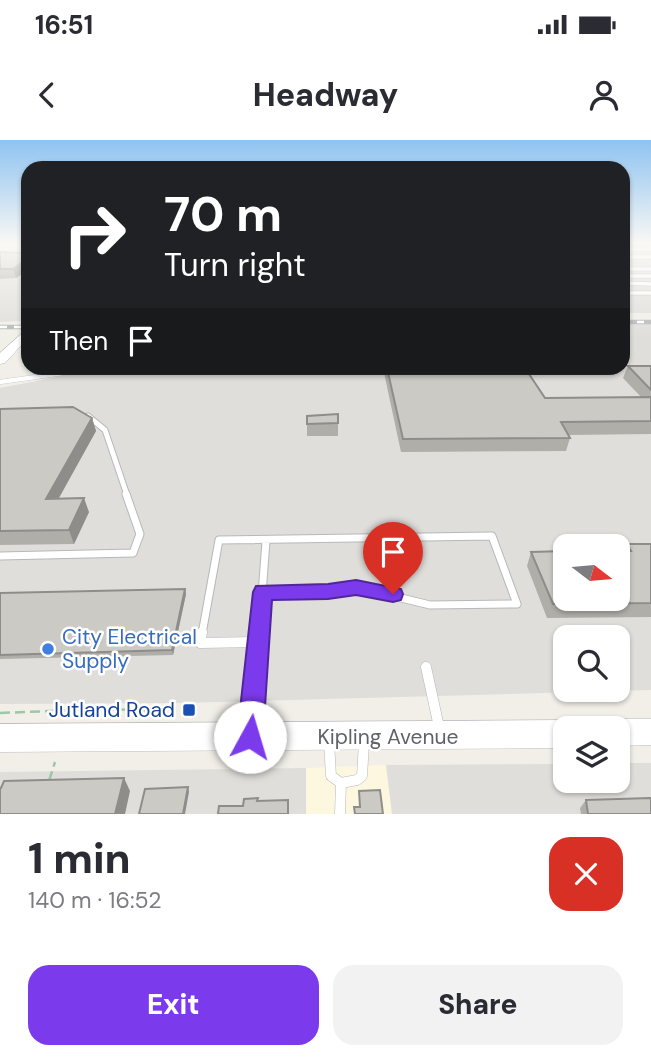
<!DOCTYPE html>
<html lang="en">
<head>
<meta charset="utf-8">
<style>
	:root { --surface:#fff; --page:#f2f2f3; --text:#2b2b33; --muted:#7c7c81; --accent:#7c3aed }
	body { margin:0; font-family:"DM Sans",sans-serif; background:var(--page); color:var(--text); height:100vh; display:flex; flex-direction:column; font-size:26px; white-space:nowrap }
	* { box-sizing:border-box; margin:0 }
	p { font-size:23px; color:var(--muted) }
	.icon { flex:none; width:38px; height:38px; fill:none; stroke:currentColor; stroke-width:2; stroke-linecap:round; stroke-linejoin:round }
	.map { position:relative; height:674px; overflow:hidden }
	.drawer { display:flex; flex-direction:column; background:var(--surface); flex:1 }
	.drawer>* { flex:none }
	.top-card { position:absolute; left:21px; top:21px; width:609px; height:214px; border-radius:21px; box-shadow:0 2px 5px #0004; background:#202124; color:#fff; overflow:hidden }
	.needle { width:46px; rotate:106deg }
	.buttons { position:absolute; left:553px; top:394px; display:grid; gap:14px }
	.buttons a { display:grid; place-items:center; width:77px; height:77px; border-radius:14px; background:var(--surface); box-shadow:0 2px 5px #0004; font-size:35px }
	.pin { position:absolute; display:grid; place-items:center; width:60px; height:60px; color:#fff; margin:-72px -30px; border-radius:50% 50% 50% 0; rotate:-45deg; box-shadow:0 0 7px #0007 }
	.pin .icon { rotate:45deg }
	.me { position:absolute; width:77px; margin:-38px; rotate:6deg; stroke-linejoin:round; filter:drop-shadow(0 0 5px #0008) }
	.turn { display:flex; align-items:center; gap:24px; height:147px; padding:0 28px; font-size:32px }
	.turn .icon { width:91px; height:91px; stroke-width:2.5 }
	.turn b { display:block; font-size:49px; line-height:60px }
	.then { display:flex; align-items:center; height:66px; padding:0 28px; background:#0003; gap:14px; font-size:26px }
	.round { display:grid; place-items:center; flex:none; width:74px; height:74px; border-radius:21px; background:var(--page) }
	.headline { display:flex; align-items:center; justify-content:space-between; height:119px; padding:0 28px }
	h1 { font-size:42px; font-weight:800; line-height:52px }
	.cta { display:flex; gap:14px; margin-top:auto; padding:14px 28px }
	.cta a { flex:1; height:80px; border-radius:21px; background:var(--accent); color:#fff; font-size:28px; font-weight:800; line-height:80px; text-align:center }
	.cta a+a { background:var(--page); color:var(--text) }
	.status { display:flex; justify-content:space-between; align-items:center; height:49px; padding:0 35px; background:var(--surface); direction:ltr }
	.status svg { height:19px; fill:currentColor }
	header { display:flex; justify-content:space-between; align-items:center; height:91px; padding:0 28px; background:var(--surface); font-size:32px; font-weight:800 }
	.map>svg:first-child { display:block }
</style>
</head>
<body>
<div class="status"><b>16:51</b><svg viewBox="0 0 49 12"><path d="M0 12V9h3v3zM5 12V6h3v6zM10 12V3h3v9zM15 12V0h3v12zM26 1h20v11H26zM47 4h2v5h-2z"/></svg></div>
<header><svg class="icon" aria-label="back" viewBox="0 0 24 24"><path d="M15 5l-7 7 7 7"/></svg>Headway<svg class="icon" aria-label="person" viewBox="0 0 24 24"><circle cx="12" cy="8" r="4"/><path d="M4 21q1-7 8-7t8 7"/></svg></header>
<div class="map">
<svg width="651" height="674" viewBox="0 0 651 674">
	<rect width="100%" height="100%" fill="#f1efe8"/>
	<path fill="#fef7e0" d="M386,625L392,674H306V628Z"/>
	<path fill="#e0deda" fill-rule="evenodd" d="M623,104H651V173H623Z
		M28,118V177L24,181L0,182V119Z
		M623,184H651V550L179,563L0,564V248L73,234L71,228H623ZM565,406H618V458H565ZM565,497H618V550H565Z
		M618,623H651V674H392L386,625L565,624V640H618Z
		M306,628V674H0V632Z"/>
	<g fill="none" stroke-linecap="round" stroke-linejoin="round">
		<defs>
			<path id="service-far4" d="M623,109H651
				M0,114L13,104
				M15,116L28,106
				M623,117H651
				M623,129H651
				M623,136H651
				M623,143L651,144
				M623,153H651"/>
			<path id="service-far3" d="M0,242L99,228"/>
			<path id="service-far2" d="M88,276L105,290L127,355"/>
			<path id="service-far1" d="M0,416L133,413L140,394L126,354
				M202,494L219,400L492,396L517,464L430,465L356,447L328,452H263
				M259,494L266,401"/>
			<path id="service" d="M202,492L200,503L258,502
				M426,527L439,587
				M251,589L259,492
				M329,602L331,636L341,643L357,640L362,636L364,603
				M340,674L341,643"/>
			<path id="secondary" d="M28,188V198L5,223L0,224V213Z
				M618,579H651V605L618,606V588H606L608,583Z
				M565,580L575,584L576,588H565V608L0,612V584Z"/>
		</defs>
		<use href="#service-far4" stroke="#b5b8bc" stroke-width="4.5"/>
		<use href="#service-far3" stroke="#b5b8bc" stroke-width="5"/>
		<use href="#service-far2" stroke="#b5b8bc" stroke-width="7"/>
		<use href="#service-far1" stroke="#b5b8bc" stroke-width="9"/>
		<use href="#service" stroke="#b5b8bc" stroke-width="11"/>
		<use href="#secondary" stroke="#b6babf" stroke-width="1"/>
		<path stroke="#9cc7a9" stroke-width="2.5" stroke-dasharray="10 5" stroke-linecap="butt" d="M0,573L103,569L167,571
			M49,641L55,622"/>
		<use href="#service-far4" stroke="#fff" stroke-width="3.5"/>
		<use href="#service-far3" stroke="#fff" stroke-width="4.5"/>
		<use href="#service-far2" stroke="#fff" stroke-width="5"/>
		<use href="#service-far1" stroke="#fff" stroke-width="7"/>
		<use href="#service" stroke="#fff" stroke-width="10"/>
		<use href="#secondary" fill="#fff" fill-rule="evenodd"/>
		<defs>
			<path id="rail" d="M623,182H651
				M0,187H28"/>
		</defs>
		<use href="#rail" stroke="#b6b7b8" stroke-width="4.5"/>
		<use href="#rail" stroke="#fff" stroke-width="2.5" stroke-dasharray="7" stroke-linecap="butt"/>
	</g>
	<path fill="#afaea9" d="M24,104H28L27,130L16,138L0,139V112L25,113L26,110Z
		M628,226H651V294L569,295L570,298L566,311L401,312L383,228H525L545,258L641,257L623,238Z
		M0,269L92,278L96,291L59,358L89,372L74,404L0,405Z
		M307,276L338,283V296H307Z
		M627,404H651V477L547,478L527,426L531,412L624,411Z
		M185,449L186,454L173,515L0,519V453Z
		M586,660L651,674H581L580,668Z"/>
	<path fill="#8f8d8a" d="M28,120V130L16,138L13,129L24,121Z
		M92,278L96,291L51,372L46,359Z
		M84,358L89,372L74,404L69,390Z
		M185,449L186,454L173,515L172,510Z
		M124,638L130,651L125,674H115Z
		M188,647L189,652L185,674H183Z"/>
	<path fill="#cccac5" stroke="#8f8d8a" stroke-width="2" d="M25,104H28V120L24,121L13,129H0V112L25,113L28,107Z
		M628,226H651V250Z
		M387,228H525L545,258L651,257V281L561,282L570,298L403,299Z
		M73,267L92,278L46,359L84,358L69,390L0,391V269Z
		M338,274V283L307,284V276Z
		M627,404H651V463L553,464L531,412L565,411V458H618V411H631Z
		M185,449L172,510L0,515V453Z
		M124,638L115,674H0V648H1L4,641Z
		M188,647L183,674H139L145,649Z
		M380,650L383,674H355L354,667H360L359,651Z
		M258,658L257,661L288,660V674H218L219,666H243L244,659Z
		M651,658V674H588L586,660Z"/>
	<linearGradient id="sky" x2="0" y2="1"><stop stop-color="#8fc3f1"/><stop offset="0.52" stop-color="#f9f8f5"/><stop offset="1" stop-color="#f9f8f5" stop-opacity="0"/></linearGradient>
	<rect width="651" height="199" fill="url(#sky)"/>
	<path fill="#7c3aed" stroke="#51269a" stroke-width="2" d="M356,440L401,449L403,454L401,460L393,462L356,455L328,459L272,460L263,597L259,606L250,610L241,606L237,597L253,452L256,446L328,444Z"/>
	<circle fill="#3f7fe0" stroke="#fff" stroke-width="2.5" cx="48" cy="509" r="7"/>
	<rect fill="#1a4fb4" stroke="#fff" stroke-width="2.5" x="182" y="563" width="14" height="14" rx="3.5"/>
	<g text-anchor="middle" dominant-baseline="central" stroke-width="5" stroke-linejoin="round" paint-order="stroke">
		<g font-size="21" fill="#366cbe" stroke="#fff" text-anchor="start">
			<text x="62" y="497">City Electrical<tspan x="62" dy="24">Supply</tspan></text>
		</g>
		<g font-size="21" fill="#164399" stroke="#fff" text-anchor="end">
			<text x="175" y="570">Jutland Road</text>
		</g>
		<g font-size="21" fill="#5f6368" stroke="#fff">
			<text x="388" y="597">Kipling Avenue</text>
		</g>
	</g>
</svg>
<div class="buttons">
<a><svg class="needle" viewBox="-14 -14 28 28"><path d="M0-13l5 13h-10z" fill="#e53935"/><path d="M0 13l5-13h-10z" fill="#7c7c81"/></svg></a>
<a><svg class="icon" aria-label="search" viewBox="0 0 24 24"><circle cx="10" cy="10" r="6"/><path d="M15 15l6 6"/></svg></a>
<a><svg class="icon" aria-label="layers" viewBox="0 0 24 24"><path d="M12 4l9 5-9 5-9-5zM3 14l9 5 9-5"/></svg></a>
</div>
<div class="pin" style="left:393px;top:454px;background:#d93025"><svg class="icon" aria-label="arrive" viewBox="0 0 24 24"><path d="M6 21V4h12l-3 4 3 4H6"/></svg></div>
<svg class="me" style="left:250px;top:597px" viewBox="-20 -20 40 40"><circle r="19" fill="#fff"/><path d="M0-13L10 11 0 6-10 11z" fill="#7c3aed"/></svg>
<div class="top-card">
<div class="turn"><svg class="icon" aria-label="right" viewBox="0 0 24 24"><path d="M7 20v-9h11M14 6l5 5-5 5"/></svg><div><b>70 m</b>Turn right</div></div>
<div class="then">Then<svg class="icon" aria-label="arrive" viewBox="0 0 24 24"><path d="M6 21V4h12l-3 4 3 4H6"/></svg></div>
</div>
</div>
<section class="drawer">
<div class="headline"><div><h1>1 min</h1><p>140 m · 16:52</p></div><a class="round" style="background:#d93025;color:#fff"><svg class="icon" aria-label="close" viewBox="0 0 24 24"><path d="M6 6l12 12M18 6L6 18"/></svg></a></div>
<div class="cta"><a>Exit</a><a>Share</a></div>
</section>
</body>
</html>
